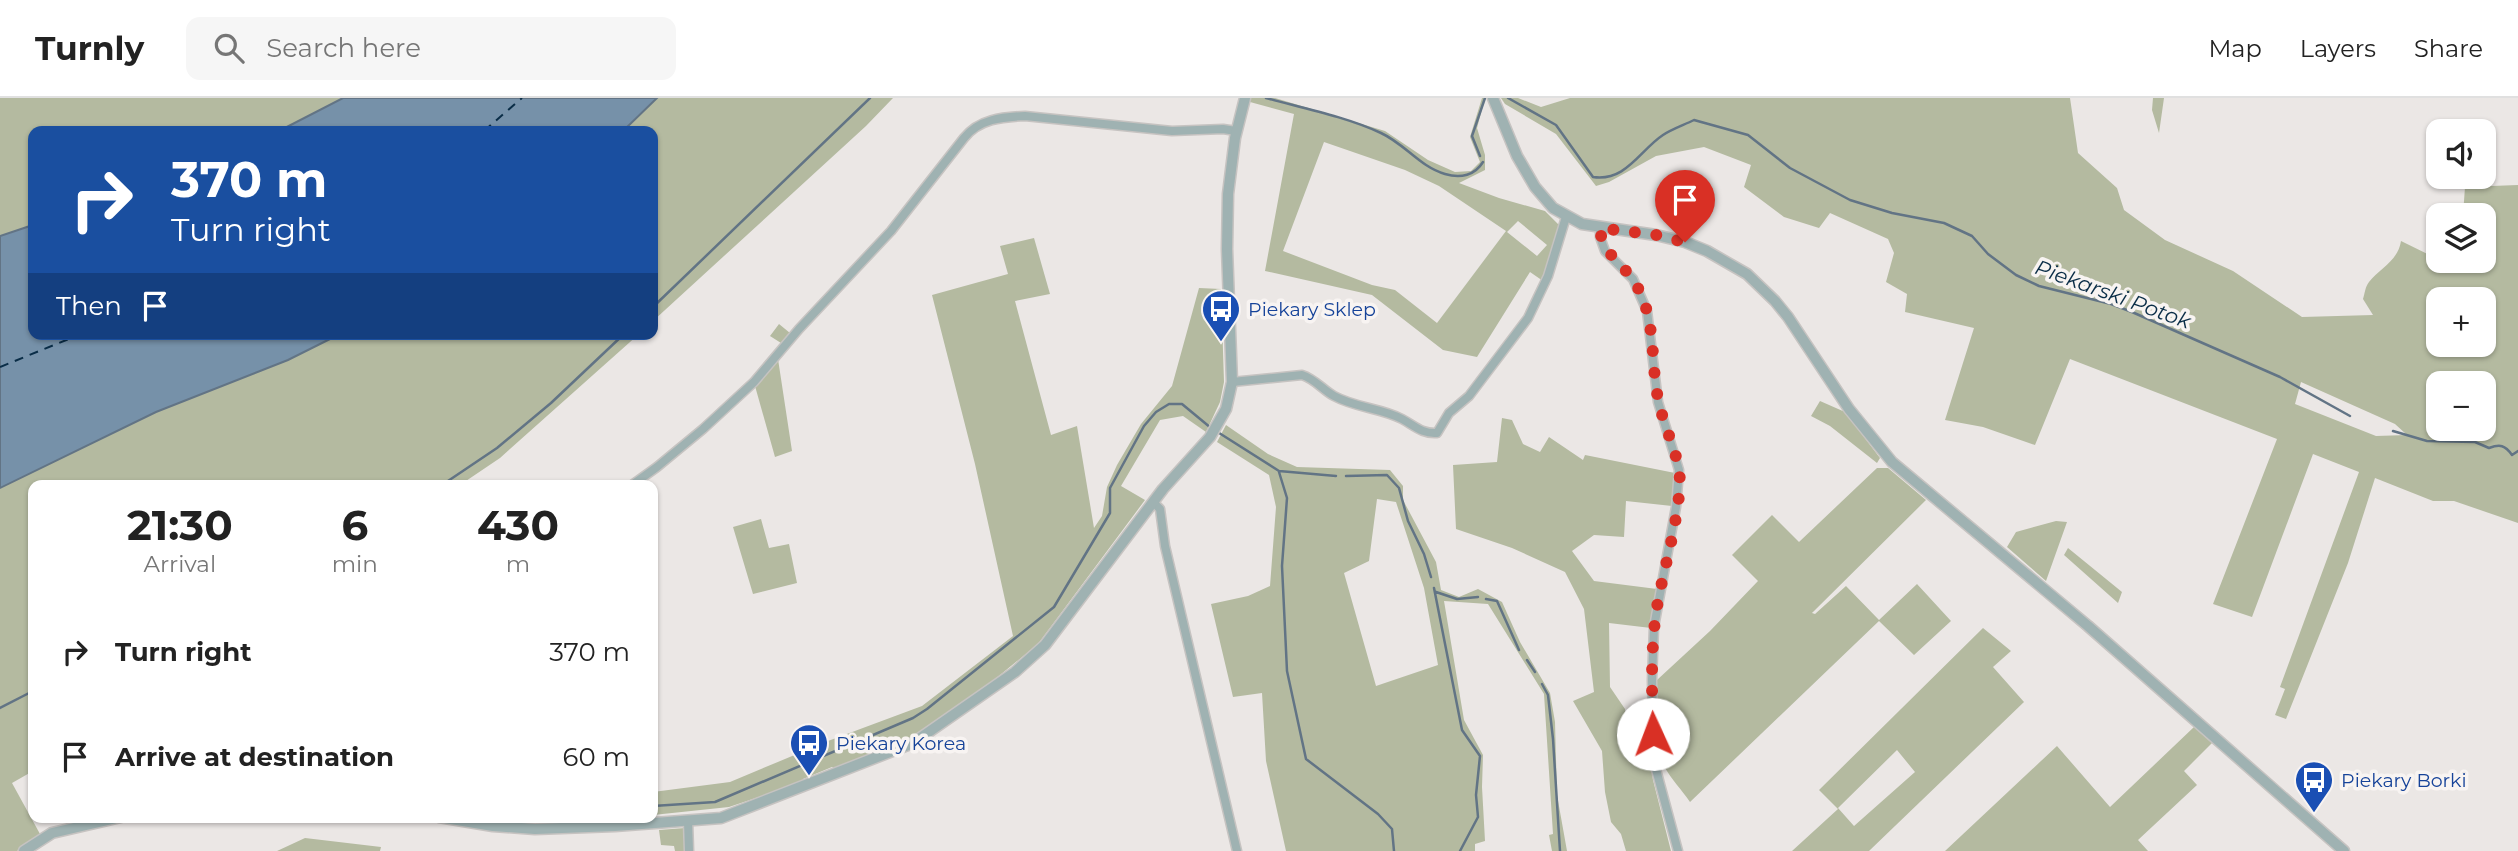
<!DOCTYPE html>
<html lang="en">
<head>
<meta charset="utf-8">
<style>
	:root { --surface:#fff; --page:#f6f6f6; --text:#222; --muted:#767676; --line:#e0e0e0 }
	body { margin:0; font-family:Montserrat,sans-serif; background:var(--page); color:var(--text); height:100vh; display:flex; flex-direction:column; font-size:26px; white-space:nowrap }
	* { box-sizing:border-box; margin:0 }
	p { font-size:23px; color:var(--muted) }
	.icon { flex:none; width:38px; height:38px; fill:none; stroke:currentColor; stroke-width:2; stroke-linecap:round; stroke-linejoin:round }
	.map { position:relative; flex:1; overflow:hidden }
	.side { position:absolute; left:28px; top:382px; width:630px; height:343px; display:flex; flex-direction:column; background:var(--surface); border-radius:14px; box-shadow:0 2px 5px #0004 }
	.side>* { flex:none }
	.guide { position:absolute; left:28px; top:28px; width:630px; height:214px; border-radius:14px; box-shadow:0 2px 5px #0004; background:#1a4fa0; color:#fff; overflow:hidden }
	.buttons { position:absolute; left:2426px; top:21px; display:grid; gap:14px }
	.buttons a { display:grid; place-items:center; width:70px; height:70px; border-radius:14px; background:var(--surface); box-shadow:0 2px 5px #0004; font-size:35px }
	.pin { position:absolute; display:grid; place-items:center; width:60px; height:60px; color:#fff; margin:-72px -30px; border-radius:50% 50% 50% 0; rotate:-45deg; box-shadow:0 0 7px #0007 }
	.pin .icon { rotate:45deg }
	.me { position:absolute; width:77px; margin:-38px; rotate:358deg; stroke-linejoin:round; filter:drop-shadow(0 0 5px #0008) }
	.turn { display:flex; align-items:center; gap:24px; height:147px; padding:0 28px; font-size:32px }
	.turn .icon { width:91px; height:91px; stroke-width:2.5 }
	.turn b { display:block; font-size:49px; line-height:60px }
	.then { display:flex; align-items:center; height:66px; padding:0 28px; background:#0003; gap:14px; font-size:26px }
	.eta { display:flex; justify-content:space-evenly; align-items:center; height:119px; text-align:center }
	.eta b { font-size:42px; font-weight:700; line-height:49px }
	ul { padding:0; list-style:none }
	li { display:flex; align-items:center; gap:21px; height:105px; padding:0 28px }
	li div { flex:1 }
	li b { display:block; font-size:26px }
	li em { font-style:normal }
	header { display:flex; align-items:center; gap:42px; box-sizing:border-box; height:98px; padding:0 35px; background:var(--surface); border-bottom:2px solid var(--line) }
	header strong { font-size:33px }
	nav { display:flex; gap:38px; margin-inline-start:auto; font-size:24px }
	.search { width:490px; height:63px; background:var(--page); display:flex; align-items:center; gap:18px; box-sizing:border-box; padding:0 24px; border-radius:14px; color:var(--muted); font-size:26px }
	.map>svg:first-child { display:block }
</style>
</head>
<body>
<header>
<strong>Turnly</strong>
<div class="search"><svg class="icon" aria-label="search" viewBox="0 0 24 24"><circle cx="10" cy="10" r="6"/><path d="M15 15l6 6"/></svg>Search here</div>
<nav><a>Map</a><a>Layers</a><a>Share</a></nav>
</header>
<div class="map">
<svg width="2518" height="753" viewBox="0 0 2518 753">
	<rect width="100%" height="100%" fill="#ebe7e5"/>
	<path fill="#b4baa0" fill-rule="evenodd" d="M0,0H343L279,33H33V127L0,138Z
		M657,0H893L866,28L653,223V33H623Z
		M1251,0H1275L1385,33L1428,62L1455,74L1471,73L1480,64L1470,39L1482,0H1485L1477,30L1485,57V72L1459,85L1499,100L1545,113L1559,127L1543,183L1530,174L1477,259L1443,252L1372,197L1265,173L1294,16L1250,4ZM1324,44L1405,72L1439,88L1506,133L1437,225L1395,192L1372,187L1283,153ZM1518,123L1547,147L1537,158L1507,134Z
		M1501,0H1518L1541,9L1570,0H2070L2078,55L2117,90L2124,112L2165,142L2233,173L2302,219L2373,217L2363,201C2365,195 2365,189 2369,184C2380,170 2398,163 2401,143L2456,170L2459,163H2483V117H2463L2465,89L2518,87V425L2454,403H2433L2375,380L2348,465L2286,621L2275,617L2285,591L2280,589L2359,374L2313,356L2252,519L2213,506L2277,341L2070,261L2035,347L1983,329L1945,322L1974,230L1905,214L1907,196L1886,184L1894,155L1888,141L1830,115L1819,130L1784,119L1744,89L1751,67L1704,49L1656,58L1609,84L1596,88L1556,36L1505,6ZM2438,201H2483V247H2438ZM2301,284L2395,326L2407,337L2376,338L2295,306ZM2438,285H2483V331H2438Z
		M2153,0H2164L2159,35L2152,12Z
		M1034,140L1050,196L1015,203L1051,337L1077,328L1094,430L1102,418L1107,389L1117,367L1141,326L1172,288L1199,190L1221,191L1224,284L1220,304L1206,334L1183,318L1160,322L1121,388L1145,402L1038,546L972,600L906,642L835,671L832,669L803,681L804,684L729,709L653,717V694L730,684L828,643L922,608L1013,538L975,366L932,197L1008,176L1000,148Z
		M779,226L790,235L781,245L770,238Z
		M340,236H639L500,360L460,387H33V673L12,685L40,736L17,753H0V390L156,314L288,262Z
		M778,261L792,353L775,359L755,288Z
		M1820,303L1845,314L1880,360L1877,365L1830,328L1811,318Z
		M1502,320L1512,322L1523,346L1540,354L1549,339L1583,362L1585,357L1675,375L1672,408L1626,403L1624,439L1594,437L1572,453L1594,483L1657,491L1651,530L1609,525L1610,589L1625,611L1629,651L1648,650L1653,682L1671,753H1626L1621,736L1611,724L1605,694L1602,653L1573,603L1594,594L1584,511L1565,474L1512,450L1456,431L1453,367L1497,364Z
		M1226,327L1268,356L1297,369L1390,372L1403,388V402L1436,464L1441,492L1459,499L1478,491L1502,504L1520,544L1550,595L1555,624L1557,697L1567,753H1552L1549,737L1553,736L1544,596L1488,506L1444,503L1464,622L1483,657L1482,689L1485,743L1475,746V753H1286L1266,663L1262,595L1233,599L1211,506L1248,498L1270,488L1276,409L1269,377L1217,344ZM1377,401L1396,404L1424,490L1438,567L1376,588L1344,475L1369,463Z
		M1877,370H1888L1926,402L1812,515L1815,516L1846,488L1879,522L1917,486L1951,523L1914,557L1879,523L1690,704C1682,692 1671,681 1664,668C1652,647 1656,606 1657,582L1710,533L1758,483L1732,457L1772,417L1799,444Z
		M761,421L769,450L789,446L797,485L753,496L733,429Z
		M2056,423L2067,424L2046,483L2007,449L2016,434Z
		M2068,450L2122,494L2118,505L2064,457Z
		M1983,530L2011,553L1993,569L2024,604L1869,753H1792L1838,711L1819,692ZM1897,652L1915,674L1854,728L1838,710Z
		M2194,629L2212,645L2184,673L2197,687L2138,742L2148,753H1945L2057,648L2110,709Z
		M499,719H626L551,727L500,725Z
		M685,730L686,753H675L674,748L661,747L659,732Z
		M305,740L381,749L380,753H277Z"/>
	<path fill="#7691a9" stroke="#627485" stroke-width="2" d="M343,0H657L623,33H279Z
		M33,127V236H340L288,262L156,314L0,390V138Z"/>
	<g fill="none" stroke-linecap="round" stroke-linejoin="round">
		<path stroke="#627485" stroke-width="2.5" d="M1266,0C1303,10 1347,19 1381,35C1405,46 1420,69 1445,76C1461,81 1475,77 1483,64
			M1508,0L1556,27L1593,79C1626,84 1640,52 1663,37C1672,31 1684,27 1694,22L1748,37L1790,70L1850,102L1892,115L1944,125L1972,138L1988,156L2016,177L2039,188L2111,206L2132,214L2280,279L2350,318
			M1480,58L1472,38L1485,0
			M653,209L870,0
			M1216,333L1279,373L1336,378
			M2393,333L2427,343L2475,344L2489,350C2500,346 2505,347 2512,357L2518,353
			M1279,374L1287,400L1282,468L1287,573L1306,661L1378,716L1392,731L1394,753
			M1346,378L1387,377L1399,390L1408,423L1424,456L1431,479
			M442,387L497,350L551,305L624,236
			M1434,490L1462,632L1480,658L1476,697L1478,719L1460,753
			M1436,494L1457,501L1478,499
			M1486,501L1497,503L1519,552
			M1527,562L1535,574
			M1542,586L1548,597L1553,641L1560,753
			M0,610L33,593
			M653,708L715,704L913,620L927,611L1054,509L1110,415V390L1144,328L1156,314L1169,306H1182L1211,330"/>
		<path stroke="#0a2d47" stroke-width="2" stroke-dasharray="9 7" stroke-linecap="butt" d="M484,33L522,0
			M0,269L81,236"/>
		<defs>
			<path id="minor" d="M1600,129V139L1605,153L1633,181L1647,213L1658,304L1679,372L1676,409L1654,529L1652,582L1654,664L1678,753
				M1232,284L1302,277C1315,281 1323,292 1334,298C1356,310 1381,310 1402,321C1415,328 1422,336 1437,335L1449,315L1469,298L1528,220L1548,178L1566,119
				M632,387L657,369L703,331L754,284L799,231L891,133L964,40C979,21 1002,19 1025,18L1172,33L1223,31L1236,33
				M1153,404L1160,411L1165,448L1237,753
				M688,723L689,753"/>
			<path id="tertiary" d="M1493,0L1517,58L1535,89L1553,110L1582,126L1656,137L1685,144L1707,153L1747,176L1775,203L1788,219L1849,311L1892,364L2088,528L2344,753
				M439,719L493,728L535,731L615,728L721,720L913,645L1015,574L1045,547L1163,391L1210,339L1226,311L1232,284L1227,151L1228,96L1235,40L1245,0
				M24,753L52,735L121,719"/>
		</defs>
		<use href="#minor" stroke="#c6c3c1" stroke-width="11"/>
		<use href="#tertiary" stroke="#c6c3c1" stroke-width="13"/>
		<use href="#minor" stroke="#9fb2b2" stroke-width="8"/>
		<use href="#tertiary" stroke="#9fb2b2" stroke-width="10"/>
	</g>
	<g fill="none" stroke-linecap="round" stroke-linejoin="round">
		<path stroke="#d93025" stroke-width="12" stroke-dasharray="0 21.6" d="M1653,636C1652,592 1650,547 1658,503C1664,470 1684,403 1679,372C1675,349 1664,328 1659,305C1650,267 1657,226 1638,190C1627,167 1601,157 1600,130L1656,137L1685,144"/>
	</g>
	<defs>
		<symbol id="bus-pin" viewBox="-11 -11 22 30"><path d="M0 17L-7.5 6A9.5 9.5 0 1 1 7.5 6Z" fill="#1a4fb4" stroke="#f8f4f2"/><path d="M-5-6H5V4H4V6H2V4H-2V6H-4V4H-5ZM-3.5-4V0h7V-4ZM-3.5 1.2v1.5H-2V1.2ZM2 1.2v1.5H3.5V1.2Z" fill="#fff"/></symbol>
	</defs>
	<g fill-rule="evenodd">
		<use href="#bus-pin" x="1199" y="189" width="44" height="60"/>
		<use href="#bus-pin" x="787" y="623" width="44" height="60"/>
		<use href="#bus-pin" x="2292" y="660" width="44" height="60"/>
	</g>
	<g text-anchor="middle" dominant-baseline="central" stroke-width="7" stroke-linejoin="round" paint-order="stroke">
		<g font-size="19" fill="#164399" stroke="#f8f4f2" text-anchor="start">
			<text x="1248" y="211">Piekary Sklep</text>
			<text x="836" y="645">Piekary Korea</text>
			<text x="2341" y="682">Piekary Borki</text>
		</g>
		<g font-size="21" font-style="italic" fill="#0a2d47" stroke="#f8f4f2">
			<text transform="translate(2113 196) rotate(20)">Piekarski Potok</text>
		</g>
	</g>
</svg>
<div class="buttons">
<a><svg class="icon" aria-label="sound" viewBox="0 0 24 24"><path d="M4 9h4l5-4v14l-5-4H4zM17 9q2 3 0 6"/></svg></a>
<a><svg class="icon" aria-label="layers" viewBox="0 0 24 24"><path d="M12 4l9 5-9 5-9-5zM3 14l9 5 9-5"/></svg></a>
<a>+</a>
<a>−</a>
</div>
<div class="pin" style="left:1685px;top:144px;background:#d93025"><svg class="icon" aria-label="arrive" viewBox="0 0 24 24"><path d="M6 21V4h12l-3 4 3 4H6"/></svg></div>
<svg class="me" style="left:1653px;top:636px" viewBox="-20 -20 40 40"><circle r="19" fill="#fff"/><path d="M0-13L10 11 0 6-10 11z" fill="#d93025"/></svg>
<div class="guide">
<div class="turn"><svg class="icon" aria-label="right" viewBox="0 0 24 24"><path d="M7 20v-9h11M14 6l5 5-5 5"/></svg><div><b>370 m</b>Turn right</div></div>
<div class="then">Then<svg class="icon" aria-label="arrive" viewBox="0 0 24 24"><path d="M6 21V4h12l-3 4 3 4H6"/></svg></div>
</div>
<section class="side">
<div class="eta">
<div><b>21:30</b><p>Arrival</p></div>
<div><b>6</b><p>min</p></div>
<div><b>430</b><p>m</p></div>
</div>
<ul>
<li><svg class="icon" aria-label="right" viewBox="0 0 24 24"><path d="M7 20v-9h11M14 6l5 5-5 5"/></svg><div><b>Turn right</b></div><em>370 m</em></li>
<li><svg class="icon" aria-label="arrive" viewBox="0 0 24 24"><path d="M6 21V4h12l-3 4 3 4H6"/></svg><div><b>Arrive at destination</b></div><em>60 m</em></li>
</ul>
</section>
</div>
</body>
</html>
